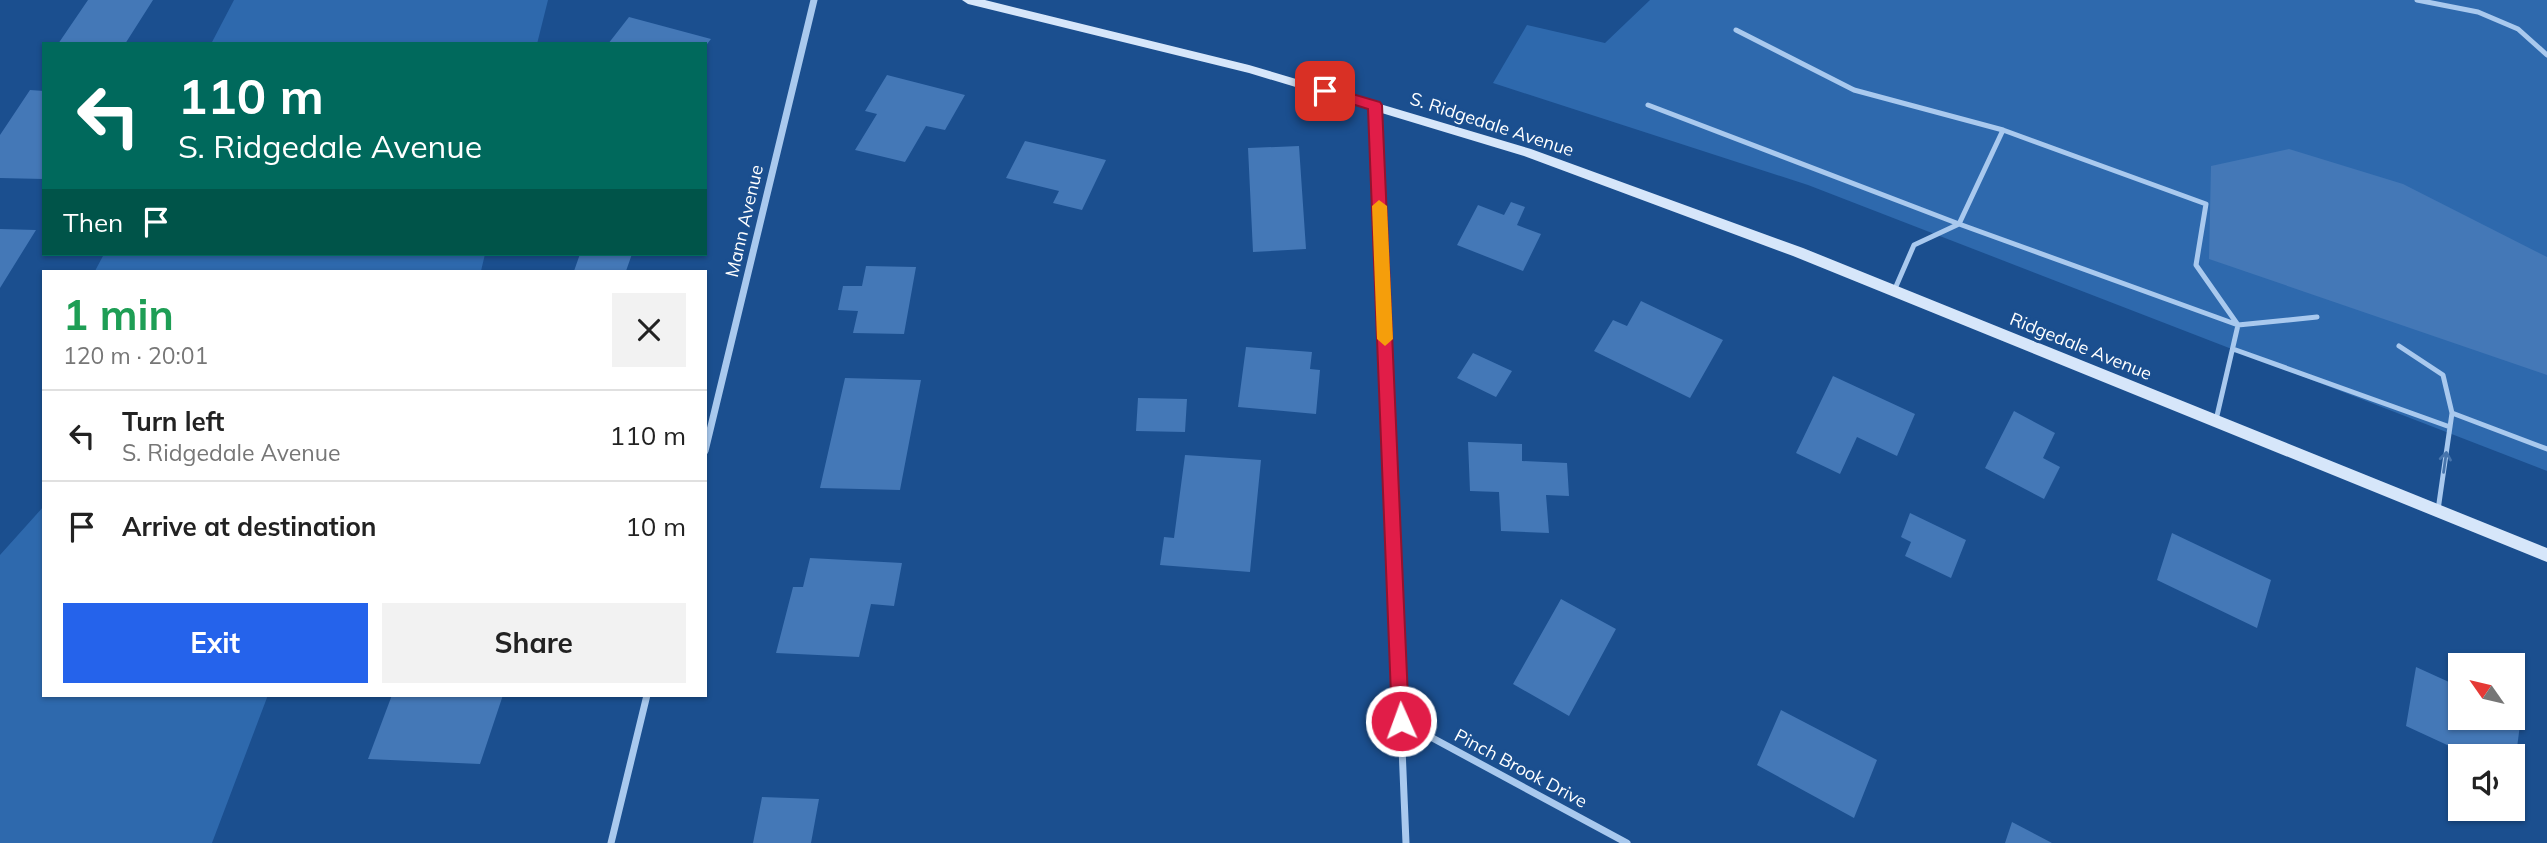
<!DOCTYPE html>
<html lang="en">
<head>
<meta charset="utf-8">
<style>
	:root { --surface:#fff; --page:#f2f2f2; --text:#222; --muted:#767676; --line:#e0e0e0; --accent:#2563eb }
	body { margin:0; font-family:Mulish,sans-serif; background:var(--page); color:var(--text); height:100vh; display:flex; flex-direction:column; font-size:26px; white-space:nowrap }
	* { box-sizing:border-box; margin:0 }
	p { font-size:23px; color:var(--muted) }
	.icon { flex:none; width:38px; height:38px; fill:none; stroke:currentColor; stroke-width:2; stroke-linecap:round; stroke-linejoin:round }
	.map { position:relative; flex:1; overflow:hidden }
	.panel { position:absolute; left:42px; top:270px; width:665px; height:427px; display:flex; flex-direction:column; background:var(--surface); border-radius:0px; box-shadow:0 2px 5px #0004 }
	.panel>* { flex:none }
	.banner { position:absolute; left:42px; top:42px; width:665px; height:214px; border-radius:0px; box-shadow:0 2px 5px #0004; background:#00695c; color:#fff; overflow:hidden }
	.needle { width:46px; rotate:304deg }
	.fabs { position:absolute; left:2448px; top:653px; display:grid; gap:14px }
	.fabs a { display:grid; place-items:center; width:77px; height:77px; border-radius:0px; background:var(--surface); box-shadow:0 2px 5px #0004; font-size:35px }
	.pin { position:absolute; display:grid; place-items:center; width:60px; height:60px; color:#fff; margin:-30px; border-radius:14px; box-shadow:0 4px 10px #0006 }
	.me { position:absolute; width:77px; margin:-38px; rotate:358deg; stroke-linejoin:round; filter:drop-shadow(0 0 5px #0008) }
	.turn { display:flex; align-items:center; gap:24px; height:147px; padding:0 21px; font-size:32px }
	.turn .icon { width:91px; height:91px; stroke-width:2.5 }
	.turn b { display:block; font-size:49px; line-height:60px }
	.then { display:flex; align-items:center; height:66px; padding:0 21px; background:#0003; gap:14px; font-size:26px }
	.round { display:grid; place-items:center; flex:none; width:74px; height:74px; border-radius:0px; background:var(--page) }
	.overview { display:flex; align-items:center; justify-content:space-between; height:119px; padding:0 21px }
	h1 { font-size:42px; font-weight:700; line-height:52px; color:#1e9e55 }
	.action { display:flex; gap:14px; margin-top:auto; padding:14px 21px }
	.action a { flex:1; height:80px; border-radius:0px; background:var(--accent); color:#fff; font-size:28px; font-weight:700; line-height:80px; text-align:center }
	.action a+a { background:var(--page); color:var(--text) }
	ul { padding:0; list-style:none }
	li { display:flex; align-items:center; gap:21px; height:91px; padding:0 21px; border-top:2px solid var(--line) }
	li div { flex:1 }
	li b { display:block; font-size:26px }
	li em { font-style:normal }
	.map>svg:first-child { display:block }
</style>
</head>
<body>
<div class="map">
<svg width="2547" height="843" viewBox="0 0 2547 843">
	<rect width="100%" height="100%" fill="#1b4f8f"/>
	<path fill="#2e69ad" d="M234,0H548L537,44H211Z
		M1650,0H2547V471L1808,185L1493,83L1527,25L1605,43Z
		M104,254H485L481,271H95Z
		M44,506V695H268L212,843H0V555Z"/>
	<path fill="#4478b7" d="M88,0H153L125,44H58Z
		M629,17L711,39L707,44H608Z
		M887,75L965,95L945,130L926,126L905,162L855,150L877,114L865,111Z
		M30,90L44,91V179L0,178V135Z
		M1025,141L1106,160L1082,210L1053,203L1059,191L1006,178Z
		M1299,146L1306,249L1253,252L1248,148Z
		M2289,149L2403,184L2547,257V375L2209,259L2211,166Z
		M1511,202L1525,207L1517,225L1541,234L1523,271L1457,245L1478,205L1504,215Z
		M0,229L36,230L0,288Z
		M580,254H632L626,271H574Z
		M866,266L916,267L904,334L853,333L858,311L838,310L843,286H862Z
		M1641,301L1723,340L1690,398L1594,351L1613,320L1627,326Z
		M1246,347L1312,352L1310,369L1320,370L1316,414L1238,407Z
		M1473,353L1512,371L1496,397L1457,378Z
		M1833,376L1915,414L1897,456L1857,437L1840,474L1796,453Z
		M845,378L921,380L900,490L820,488Z
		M1138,398L1187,399L1185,432L1136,431Z
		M2014,411L2055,433L2043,458L2060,467L2044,499L1985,468Z
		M1468,442L1522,444V461L1567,463L1569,496L1546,495L1549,533L1501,531L1499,492L1470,491Z
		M1185,455L1261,460L1250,572L1160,565L1164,537L1174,538Z
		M1910,513L1966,540L1951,578L1905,556L1911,542L1901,537Z
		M2172,533L2271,580L2257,628L2157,580Z
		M810,558L902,563L894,606L871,604L859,657L776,653L793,587H803Z
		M1561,599L1616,629L1569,716L1513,684Z
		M2416,667L2460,687V718H2513V697L2523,702L2515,763L2513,756H2471L2406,726Z
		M392,695H503L480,764L368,759Z
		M1781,710L1877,760L1854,818L1757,765Z
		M762,797L819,799L811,843H753Z
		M2012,822L2052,843H2005Z"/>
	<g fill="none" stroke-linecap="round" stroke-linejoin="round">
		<path stroke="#a9c9ee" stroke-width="5" d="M2417,0L2478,12L2518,29L2547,55
			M1736,30L1854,90L2003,130
			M1648,105L1959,224L2238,325L2317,317
			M1894,291L1914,245L1959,224L2003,130L2206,204L2196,265L2238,325L2216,420
			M2399,346L2443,375L2452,413L2438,510
			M2233,349L2450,427
			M2452,413L2547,449"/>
		<path stroke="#a9c9ee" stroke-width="7" d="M1375,105L1406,843
			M705,451L814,0
			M1401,721L1627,843
			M611,843L647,695"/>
		<path fill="#d6e6fa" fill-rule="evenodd" d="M962,0H985L1249,65L1531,149L1803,248L2547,548V562L1793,256L1524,156L1249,73L968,4Z"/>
	</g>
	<defs><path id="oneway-shaft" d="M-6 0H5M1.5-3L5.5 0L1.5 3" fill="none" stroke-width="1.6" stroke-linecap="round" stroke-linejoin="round" transform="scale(1.75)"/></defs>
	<use stroke="#4674ac" href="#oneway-shaft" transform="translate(2445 462) rotate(-82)"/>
	<path fill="#e11d48" stroke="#92132f" stroke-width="2" d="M1325,86L1380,102L1382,105L1409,721L1407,727L1401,730L1394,727L1392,721L1368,109L1320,94V87Z"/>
	<path fill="#f59e0b" d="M1379,200L1387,206L1393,339L1385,346L1377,339L1372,206Z"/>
	<g text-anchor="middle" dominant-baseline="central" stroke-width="6" stroke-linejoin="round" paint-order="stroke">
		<g font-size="18" fill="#fff" stroke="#1b4f8f">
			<text transform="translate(1492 124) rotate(18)">S. Ridgedale Avenue</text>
			<text transform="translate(744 221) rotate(-77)">Mann Avenue</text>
			<text transform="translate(2081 346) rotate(22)">Ridgedale Avenue</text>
			<text transform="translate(1521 768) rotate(28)">Pinch Brook Drive</text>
		</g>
	</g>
</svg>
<div class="fabs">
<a><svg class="needle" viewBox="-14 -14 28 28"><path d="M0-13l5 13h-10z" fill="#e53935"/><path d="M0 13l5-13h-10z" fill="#767676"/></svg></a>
<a><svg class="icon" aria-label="sound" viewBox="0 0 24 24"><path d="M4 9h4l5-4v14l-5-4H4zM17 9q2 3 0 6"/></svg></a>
</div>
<div class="pin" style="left:1325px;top:91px;background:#d93025"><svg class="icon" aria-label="arrive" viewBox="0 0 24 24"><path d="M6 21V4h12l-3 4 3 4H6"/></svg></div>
<svg class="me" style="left:1401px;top:721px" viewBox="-20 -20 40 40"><circle r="17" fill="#e11d48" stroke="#fff" stroke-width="3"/><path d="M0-11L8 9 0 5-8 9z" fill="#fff"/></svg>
<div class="banner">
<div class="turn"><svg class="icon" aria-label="left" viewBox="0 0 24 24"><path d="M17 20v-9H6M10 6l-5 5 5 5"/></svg><div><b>110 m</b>S. Ridgedale Avenue</div></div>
<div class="then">Then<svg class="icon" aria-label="arrive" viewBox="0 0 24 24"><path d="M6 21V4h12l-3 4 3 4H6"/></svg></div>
</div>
<section class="panel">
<div class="overview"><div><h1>1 min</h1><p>120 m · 20:01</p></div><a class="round"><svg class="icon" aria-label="close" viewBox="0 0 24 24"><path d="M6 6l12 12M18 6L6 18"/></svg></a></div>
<ul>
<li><svg class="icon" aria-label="left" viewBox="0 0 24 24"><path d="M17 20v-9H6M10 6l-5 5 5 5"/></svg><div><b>Turn left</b><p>S. Ridgedale Avenue</p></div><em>110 m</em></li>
<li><svg class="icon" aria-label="arrive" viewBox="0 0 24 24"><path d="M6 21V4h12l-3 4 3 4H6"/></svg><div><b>Arrive at destination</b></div><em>10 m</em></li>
</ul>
<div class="action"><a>Exit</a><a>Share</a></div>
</section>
</div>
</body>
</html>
